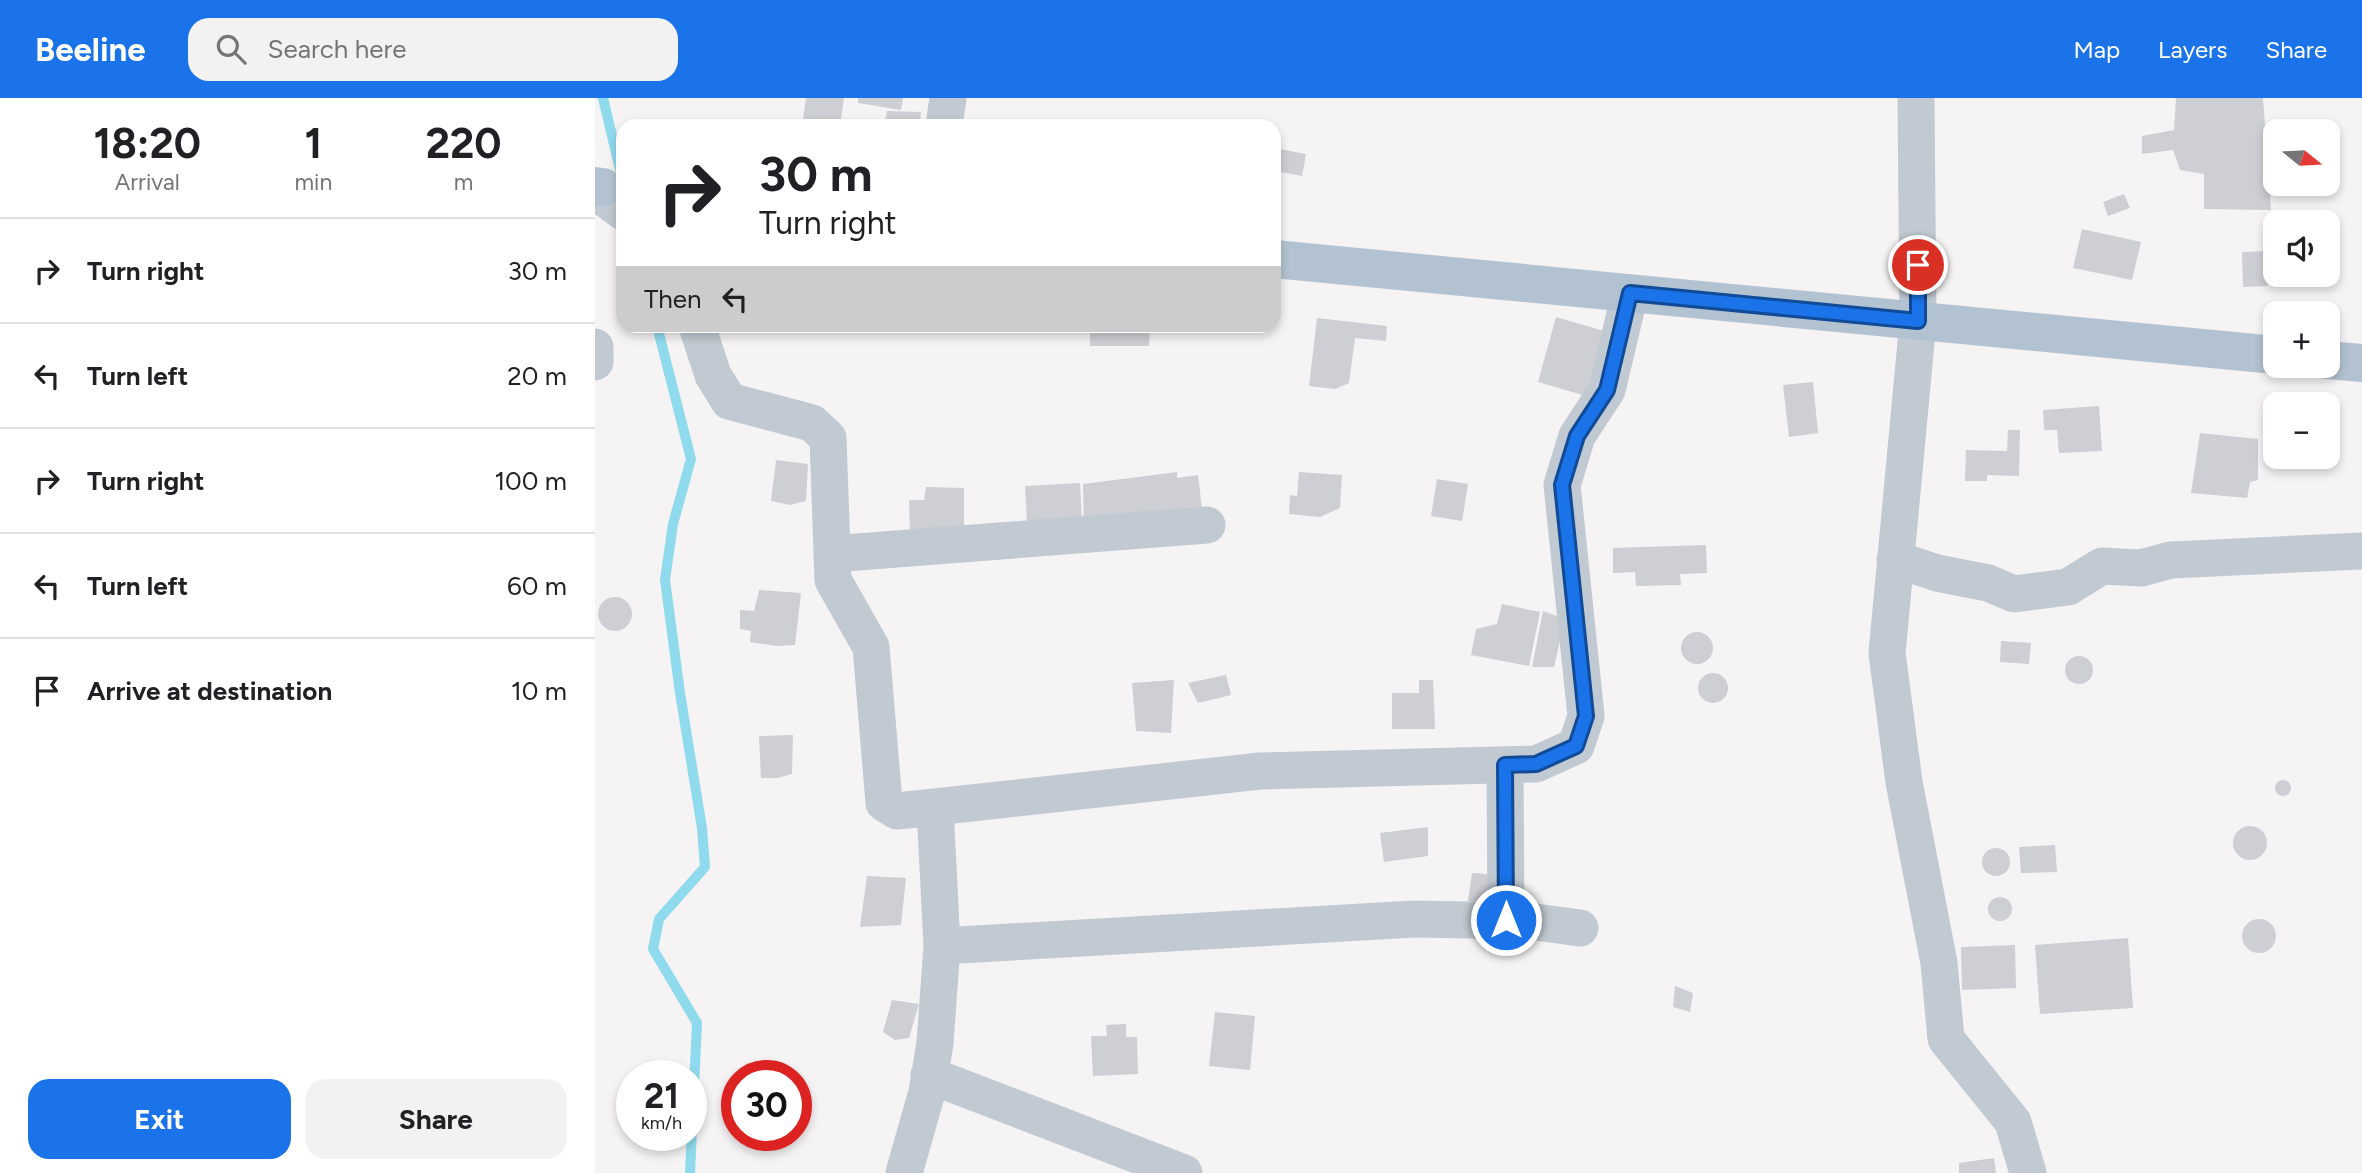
<!DOCTYPE html>
<html lang="en">
<head>
<meta charset="utf-8">
<style>
	:root { --surface:#fff; --page:#f2f2f2; --text:#202124; --muted:#757577; --line:#e0e0e0; --accent:#1a73e8 }
	body { margin:0; font-family:Figtree,sans-serif; background:var(--page); color:var(--text); height:100vh; display:flex; flex-direction:column; font-size:26px; white-space:nowrap }
	* { box-sizing:border-box; margin:0 }
	p { font-size:23px; color:var(--muted) }
	.icon { flex:none; width:38px; height:38px; fill:none; stroke:currentColor; stroke-width:2; stroke-linecap:round; stroke-linejoin:round }
	.map { position:relative; flex:1; overflow:hidden }
	.details { display:flex; flex-direction:column; background:var(--surface); width:595px }
	.details>* { flex:none }
	.top-card { position:absolute; left:21px; top:21px; width:665px; height:214px; border-radius:21px; box-shadow:0 4px 10px #0003; background:#fff; color:var(--text); overflow:hidden }
	.needle { width:46px; rotate:108deg }
	.tools { position:absolute; left:1668px; top:21px; display:grid; gap:14px }
	.tools a { display:grid; place-items:center; width:77px; height:77px; border-radius:14px; background:var(--surface); box-shadow:0 4px 10px #0003; font-size:35px }
	.speed { position:absolute; left:21px; top:962px; display:flex; gap:14px; font-size:35px; font-weight:700; text-align:center }
	.speed>* { display:grid; place-content:center; width:91px; height:91px; border-radius:50%; background:var(--surface); box-shadow:0 4px 10px #0003; line-height:1 }
	.speed small { font-size:18px; font-weight:400 }
	.speed .limit { border:10px solid #d22; background:#fff; color:#111 }
	.pin { position:absolute; display:grid; place-items:center; width:60px; height:60px; color:#fff; margin:-30px; border:4px solid #fff; border-radius:50%; box-shadow:0 2px 7px #0007 }
	.me { position:absolute; width:77px; margin:-38px; rotate:0deg; stroke-linejoin:round; filter:drop-shadow(0 0 5px #0008) }
	.turn { display:flex; align-items:center; gap:24px; height:147px; padding:0 28px; font-size:32px }
	.turn .icon { width:91px; height:91px; stroke-width:2.5 }
	.turn b { display:block; font-size:49px; line-height:60px }
	.then { display:flex; align-items:center; height:66px; padding:0 28px; background:#0003; gap:14px; font-size:26px }
	.eta { display:flex; justify-content:space-evenly; align-items:center; height:119px; text-align:center }
	.eta b { font-size:42px; font-weight:700; line-height:49px }
	.cta { display:flex; gap:14px; margin-top:auto; padding:14px 28px }
	.cta a { flex:1; height:80px; border-radius:21px; background:var(--accent); color:#fff; font-size:28px; font-weight:700; line-height:80px; text-align:center }
	.cta a+a { background:var(--page); color:var(--text) }
	ul { padding:0; list-style:none }
	li { display:flex; align-items:center; gap:21px; height:105px; padding:0 28px; border-top:2px solid var(--line) }
	li div { flex:1 }
	li b { display:block; font-size:26px }
	li em { font-style:normal }
	header { display:flex; align-items:center; gap:42px; box-sizing:border-box; height:98px; padding:0 35px; background:var(--accent); color:#fff }
	header strong { font-size:33px }
	nav { display:flex; gap:38px; margin-inline-start:auto; font-size:24px }
	.search { width:490px; height:63px; background:var(--page); display:flex; align-items:center; gap:18px; box-sizing:border-box; padding:0 24px; border-radius:21px; color:var(--muted); font-size:26px }
	main { display:flex; flex:1; min-height:0 }
	.map>svg:first-child { display:block }
</style>
</head>
<body>
<header>
<strong>Beeline</strong>
<div class="search"><svg class="icon" aria-label="search" viewBox="0 0 24 24"><circle cx="10" cy="10" r="6"/><path d="M15 15l6 6"/></svg>Search here</div>
<nav><a>Map</a><a>Layers</a><a>Share</a></nav>
</header>
<main>
<section class="details">
<div class="eta">
<div><b>18:20</b><p>Arrival</p></div>
<div><b>1</b><p>min</p></div>
<div><b>220</b><p>m</p></div>
</div>
<ul>
<li><svg class="icon" aria-label="right" viewBox="0 0 24 24"><path d="M7 20v-9h11M14 6l5 5-5 5"/></svg><div><b>Turn right</b></div><em>30 m</em></li>
<li><svg class="icon" aria-label="left" viewBox="0 0 24 24"><path d="M17 20v-9H6M10 6l-5 5 5 5"/></svg><div><b>Turn left</b></div><em>20 m</em></li>
<li><svg class="icon" aria-label="right" viewBox="0 0 24 24"><path d="M7 20v-9h11M14 6l5 5-5 5"/></svg><div><b>Turn right</b></div><em>100 m</em></li>
<li><svg class="icon" aria-label="left" viewBox="0 0 24 24"><path d="M17 20v-9H6M10 6l-5 5 5 5"/></svg><div><b>Turn left</b></div><em>60 m</em></li>
<li><svg class="icon" aria-label="arrive" viewBox="0 0 24 24"><path d="M6 21V4h12l-3 4 3 4H6"/></svg><div><b>Arrive at destination</b></div><em>10 m</em></li>
</ul>
<div class="cta"><a>Exit</a><a>Share</a></div>
</section>
<div class="map">
<svg width="1767" height="1075" viewBox="0 0 1767 1075">
	<rect width="100%" height="100%" fill="#f5f3f3"/>
	<g fill="none" stroke-linecap="round" stroke-linejoin="round">
		<path stroke="#90daee" stroke-width="10" d="M8,0L28,84
			M62,228L96,361L78,426L70,482L85,595L107,730L110,769L64,821L58,851L102,925L95,1075"/>
	</g>
	<path fill="#cdcfd5" d="M211,0H249L245,28H207Z
		M263,0H308L306,12L263,5Z
		M1581,0H1668L1676,112L1609,111V76L1585,72L1578,52L1547,56V38L1579,32Z
		M292,13L326,14L325,28H289Z
		M684,51L711,56L707,78L680,73Z
		M1529,96L1535,110L1513,118L1508,104Z
		M1487,131L1546,144L1537,182L1478,170Z
		M1671,153L1673,188L1648,189L1647,154Z
		M961,219L1009,233L991,298L943,284Z
		M722,220L792,228L791,243L760,240L754,285L740,291L714,288Z
		M495,228H555L554,248H495Z
		M1218,284L1223,335L1194,339L1188,287Z
		M1504,308L1507,353L1464,355L1462,332H1449L1448,312Z
		M1413,332H1425L1424,378L1392,377V383H1370L1371,352L1412,353Z
		M1605,335L1663,341V382L1655,384L1652,400L1596,395Z
		M181,362L213,366L211,403L195,407L176,403Z
		M582,374V380L603,377L608,419L489,433L488,386Z
		M704,374L747,377L745,410L725,419L694,416L695,397L702,398Z
		M842,381L873,386L867,423L836,418Z
		M485,385L487,424L432,426L430,388Z
		M331,389L369,390V432H315L314,402H329Z
		M1111,447L1112,475L1085,476L1086,487L1041,488L1040,474L1018,475V450Z
		M164,492L206,495L200,547L181,548L155,544L156,533L145,531V512L159,513Z
		M3 516a17 17 0 1 1 34 0a17 17 0 1 1-34 0Z
		M907,506L945,514L934,568L876,557L881,531L902,526Z
		M948,513L970,521L959,569H937Z
		M1086 550a16 16 0 1 1 32 0a16 16 0 1 1-32 0Z
		M1406,543L1436,545L1434,566L1405,564Z
		M1470 572a14 14 0 1 1 28 0a14 14 0 1 1-28 0Z
		M1103 590a15 15 0 1 1 30 0a15 15 0 1 1-30 0Z
		M631,577L636,597L603,605L593,585Z
		M579,582L576,635L541,633L537,585Z
		M824,582H838L840,631H797V595H824Z
		M198,637L197,676L182,680H166L164,638Z
		M1680 690a8 8 0 1 1 16 0a8 8 0 1 1-16 0Z
		M1638 745a17 17 0 1 1 34 0a17 17 0 1 1-34 0Z
		M833,729V758L789,764L785,735Z
		M1460,747L1462,774L1426,775L1424,749Z
		M1387 764a14 14 0 1 1 28 0a14 14 0 1 1-28 0Z
		M877,775L907,777L901,804L873,803Z
		M272,778L311,780L306,827L265,829Z
		M1393 811a12 12 0 1 1 24 0a12 12 0 1 1-24 0Z
		M1647 838a17 17 0 1 1 34 0a17 17 0 1 1-34 0Z
		M1533,840L1538,910L1445,916L1440,847Z
		M1420,847L1421,890L1367,892L1366,849Z
		M1080,888L1098,895L1095,914L1078,909Z
		M297,902L324,906L314,940L300,942L288,934Z
		M620,914L660,918L655,972L614,968Z
		M531,926V939H542L543,976L498,978L496,938H512L511,927Z
		M1399,1060L1401,1075H1364V1065Z"/>
	<g fill="none" stroke-linecap="round" stroke-linejoin="round">
		<path stroke="#c1cad2" stroke-width="37" d="M1321,0L1323,223L1292,555L1309,684L1344,865L1351,941L1418,1024L1433,1075
			M349,28L353,0
			M0,93L28,114
			M102,228L118,277L134,303L217,325L233,340L238,482L276,549L289,705L302,713L340,709L347,848L340,945L332,994L309,1075
			M0,249V264
			M237,456L612,427
			M1300,461L1342,475L1393,485L1419,496L1473,489L1507,468L1546,470L1576,462L1767,453
			M910,667L911,823
			M340,709L665,673L941,666L981,648L991,618L967,387L982,338L1012,292L1035,195
			M347,848L819,821L933,823L985,830
			M334,977L589,1075"/>
		<path stroke="#b3c2d1" stroke-width="38" d="M0,88L8,89
			M679,161L1680,257
			M1732,262L1767,265"/>
	</g>
	<g fill="none" stroke-linecap="round" stroke-linejoin="round">
		<defs>
			<path id="route" d="M911,822L910,667L941,666L981,648L991,618L967,387L982,338L1012,292L1035,195L1323,223V167"/>
		</defs>
		<use href="#route" stroke="#114b97" stroke-width="18"/>
		<use href="#route" stroke="#1a73e8" stroke-width="12"/>
	</g>
</svg>
<div class="tools">
<a><svg class="needle" viewBox="-14 -14 28 28"><path d="M0-13l5 13h-10z" fill="#e53935"/><path d="M0 13l5-13h-10z" fill="#757577"/></svg></a>
<a><svg class="icon" aria-label="sound" viewBox="0 0 24 24"><path d="M4 9h4l5-4v14l-5-4H4zM17 9q2 3 0 6"/></svg></a>
<a>+</a>
<a>−</a>
</div>
<div class="speed"><div>21<small>km/h</small></div><div class="limit">30</div></div>
<div class="pin" style="left:1323px;top:167px;background:#d93025"><svg class="icon" aria-label="arrive" viewBox="0 0 24 24"><path d="M6 21V4h12l-3 4 3 4H6"/></svg></div>
<svg class="me" style="left:911px;top:822px" viewBox="-20 -20 40 40"><circle r="17" fill="#1a73e8" stroke="#fff" stroke-width="3"/><path d="M0-11L8 9 0 5-8 9z" fill="#fff"/></svg>
<div class="top-card">
<div class="turn"><svg class="icon" aria-label="right" viewBox="0 0 24 24"><path d="M7 20v-9h11M14 6l5 5-5 5"/></svg><div><b>30 m</b>Turn right</div></div>
<div class="then">Then<svg class="icon" aria-label="left" viewBox="0 0 24 24"><path d="M17 20v-9H6M10 6l-5 5 5 5"/></svg></div>
</div>
</div>
</main>
</body>
</html>
